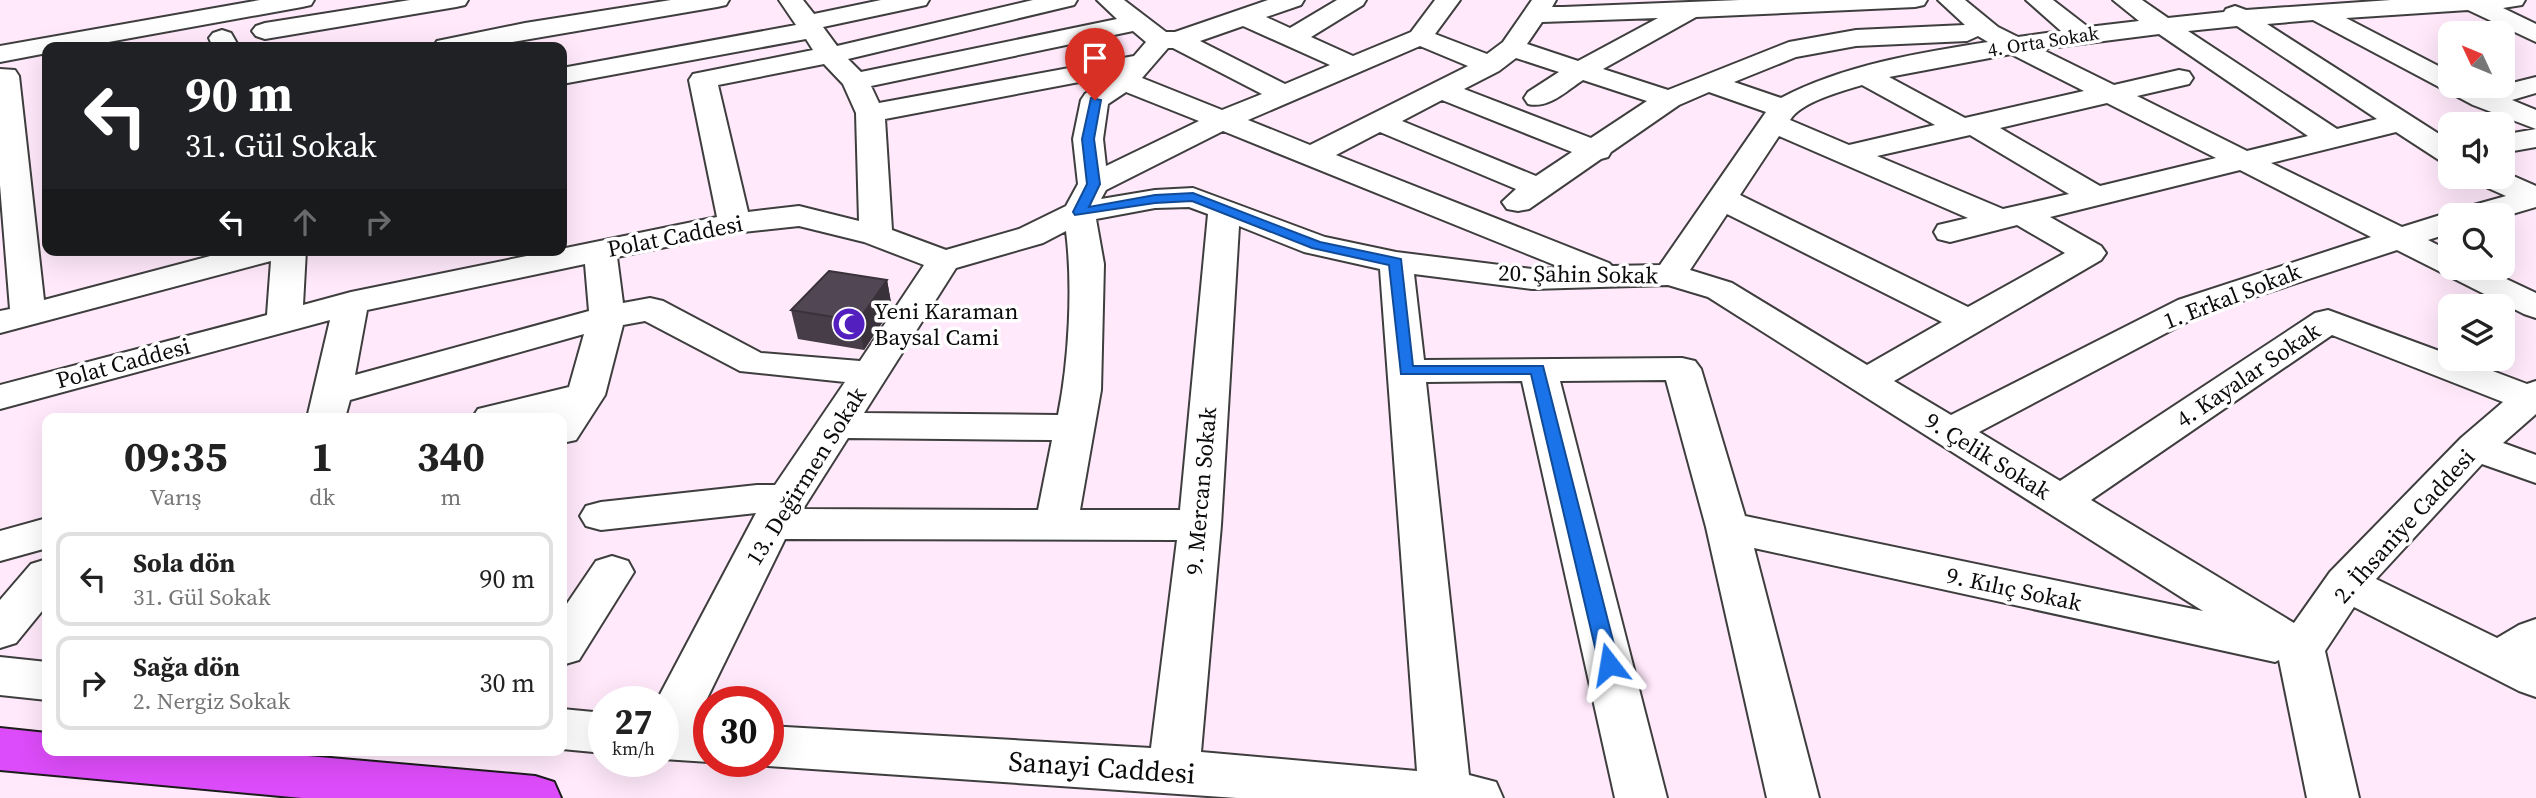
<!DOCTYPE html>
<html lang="tr">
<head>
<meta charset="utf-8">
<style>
	:root { --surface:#fff; --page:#f2f2f2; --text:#222; --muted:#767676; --line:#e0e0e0 }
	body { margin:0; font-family:"Source Serif 4",serif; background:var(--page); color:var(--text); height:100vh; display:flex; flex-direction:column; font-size:26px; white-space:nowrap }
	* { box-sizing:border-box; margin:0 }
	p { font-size:23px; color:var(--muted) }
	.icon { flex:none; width:38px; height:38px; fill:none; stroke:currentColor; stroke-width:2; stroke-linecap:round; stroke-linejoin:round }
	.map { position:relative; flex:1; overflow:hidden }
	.panel { position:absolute; left:42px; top:413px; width:525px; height:343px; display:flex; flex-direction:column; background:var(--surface); border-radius:14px; box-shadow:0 7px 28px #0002 }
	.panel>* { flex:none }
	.hud { position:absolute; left:42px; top:42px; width:525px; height:214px; border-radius:14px; box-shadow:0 7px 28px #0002; background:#202124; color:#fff; overflow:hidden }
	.needle { width:46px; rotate:314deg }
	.fabs { position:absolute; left:2438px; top:21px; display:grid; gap:14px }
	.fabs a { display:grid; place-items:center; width:77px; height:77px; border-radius:14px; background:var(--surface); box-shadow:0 7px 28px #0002; font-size:35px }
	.speed { position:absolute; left:588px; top:686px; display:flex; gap:14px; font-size:35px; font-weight:700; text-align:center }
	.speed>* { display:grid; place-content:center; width:91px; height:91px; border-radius:50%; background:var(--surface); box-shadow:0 7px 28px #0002; line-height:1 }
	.speed small { font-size:18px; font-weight:400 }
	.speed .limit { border:10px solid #d22; background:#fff; color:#111 }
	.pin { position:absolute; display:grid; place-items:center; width:60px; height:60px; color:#fff; margin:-72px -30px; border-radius:50% 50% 50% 0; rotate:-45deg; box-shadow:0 0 7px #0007 }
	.pin .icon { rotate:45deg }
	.me { position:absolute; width:77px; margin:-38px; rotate:346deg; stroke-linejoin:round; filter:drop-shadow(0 0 5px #0008) }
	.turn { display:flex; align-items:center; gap:24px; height:147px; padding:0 28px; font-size:32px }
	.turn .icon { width:91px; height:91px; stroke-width:2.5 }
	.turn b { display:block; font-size:49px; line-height:60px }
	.lanes { display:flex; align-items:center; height:66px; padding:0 28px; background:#0003; justify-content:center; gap:35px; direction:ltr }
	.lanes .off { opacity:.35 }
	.eta { display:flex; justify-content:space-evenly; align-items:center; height:119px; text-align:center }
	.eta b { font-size:42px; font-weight:700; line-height:49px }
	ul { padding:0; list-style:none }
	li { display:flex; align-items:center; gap:21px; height:94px; margin:0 14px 10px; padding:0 14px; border:4px solid var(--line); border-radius:14px }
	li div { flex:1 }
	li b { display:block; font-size:26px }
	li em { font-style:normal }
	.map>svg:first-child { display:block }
</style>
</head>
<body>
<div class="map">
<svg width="2536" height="798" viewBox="0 0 2536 798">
	<rect width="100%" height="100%" fill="#ffe9fb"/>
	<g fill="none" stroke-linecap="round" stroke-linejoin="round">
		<defs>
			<path id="minor" d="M260,0H314L311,5L302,7L81,47H47V53L0,62V46Z
				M410,0H468L465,5L456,7L265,39L256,36L252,31L256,26L265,23Z
				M671,0H729L726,5L717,7L483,47H433L437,41L525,23Z
				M779,0H803L814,14L881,0H929L926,5L823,27L837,46L1033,0H1077L1074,5L848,59L861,72L1117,19L1097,0H1124L1166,32H1175L1268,0H1304L1301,5L1266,17L1290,28L1337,0H1366L1363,5L1311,37L1353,56L1411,32L1435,0H1460L1435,34L1487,54L1503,42L1532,0H1556L1552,7H1563L1740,0H1927L1924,5L1915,7L1696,17L1603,69L1668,90L1789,42L1856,30L1965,25L1938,0H1965L1998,27L2018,37L2061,31L2026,0H2053L2088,27L2139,21L2113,0H2142L2168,18L2224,12L2226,9L2235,6L2246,10L2391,0H2525L2522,5L2503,8L2536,24V42L2468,10L2346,18L2450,72V86H2479L2488,89L2536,77V93L2512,100L2536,110V129L2473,105L2313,20L2267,24L2450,141V163L2439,160L2396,132L2271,163L2402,227L2450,212L2458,214L2463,208L2506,196L2479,184L2475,177H2502V171L2536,186V207L2502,217L2450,215V233L2428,240L2450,251V268H2483L2536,293V318L2524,314L2397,250L2202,314L1979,432L2060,481L2315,313L2328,310L2450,355V359H2461L2527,384L2536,381V414L2503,443L2536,455V483L2482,464L2376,579L2497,638L2519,625L2536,619V697L2519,691L2354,607L2325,651L2359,798H2307L2279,660L2275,662L1754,548L1819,798H1767L1706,527L1666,380L1560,381L1667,798H1615L1522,381L1426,382L1469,775L1496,782L1503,798H1237L768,766L752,761H768V726L1151,748L1177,540L785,539L696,721L709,722V761H712L709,762L663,759V702H656L756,513L601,530L586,526L580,516L586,506L601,502L757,485H775L845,382L740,371L645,321L623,325L605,395L576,440L562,443V418H551L553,415L540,418H472L478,409L569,387L584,334L350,400L345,418H311L308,414L330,320L0,409V385L267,315L271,261L0,333V311L10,309L0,185V69L15,70L19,76L44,300L233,250H306L303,305L351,292L717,217L689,80L693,74L813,50L806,39L562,84V68L796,25ZM1658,18L1578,61L1527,44L1542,22ZM1243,26L1330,65L1285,84L1200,41ZM2237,26L2377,119L2337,129L2188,31ZM1133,31L1146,42L1134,56L879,103L871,86ZM2159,34L2308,136L2247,151L2137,96L2189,84L2193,78L2189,72L2179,70L2114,85L2041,49ZM1978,36L1988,42C1918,53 1844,65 1781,98L1734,82L1796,57L1856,46L1967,41ZM1420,46L1468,66L1310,145L1248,120ZM1168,48H1173L1262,94L1222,110L1142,78ZM2011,54L2084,91L1965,118L1889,77ZM1516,58L1559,72L1528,92L1524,98L1528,104C1549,109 1566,91 1583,80L1647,101L1591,138L1464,89L1499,71ZM824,64L843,84L856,113L859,221L799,206L748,212L718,85ZM1111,76L1085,94L1081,100L1073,139L1078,184L1066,206L1019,229L946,250L892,230L885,119ZM1862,85L1935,125L1849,145L1790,120C1801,102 1842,91 1862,85ZM1126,92L1199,121L1106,166L1103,139L1108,104ZM1709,92L1766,112L1660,265L1612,266L1609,263L1336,155L1380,132L1516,189L1502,202L1507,209L1518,211L1529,209L1601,159L1608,157L1611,152L1679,105ZM1442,100L1572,152L1536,176L1402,121ZM2107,103L2216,158L2100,186L2000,128ZM1223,131L1562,268L1532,269L1396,252L1325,237L1193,188L1155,190L1101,199L1106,190ZM1970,135L2069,194L2003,209L1877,156ZM1779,136L1968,218L1938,225L1934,232L1938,239L1950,242L2017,225L2065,253L1968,307L1740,195ZM2240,170L2371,237L2178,300L1951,415L1894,381L2101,260L2106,253L2101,246L2050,217ZM1189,207L1208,214L1180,510H1080L1101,390L1104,264L1096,219L1155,208ZM1727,214L1942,322L1867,365L1732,283L1690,270ZM799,226L864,242L924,265L860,361L761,353L663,301L650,298L623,303L617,257L734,233ZM1239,226L1304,252L1380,269L1417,771L1201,752L1221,525ZM1066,231C1073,286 1069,361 1058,415L864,413L956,268L1043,243ZM585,264L589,311L355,375L367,310ZM1414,274L1532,289L1668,285L1708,297L2203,611L1745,516L1701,369L1695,361L1682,358L1424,360ZM2332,335L2503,402L2461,438L2330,572L2294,623L2091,500ZM848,438L1052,440L1038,510L803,509Z
				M222,30L231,33L239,47H213L209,38L213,33Z
				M2536,129V147L2502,153V135Z
				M47,518V548L0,561V531Z
				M612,556L628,561L634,572L579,660L562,665V611L596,561Z
				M47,559V605L16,643L0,648V600L31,564Z
				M0,657L47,662V700L0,695Z
				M562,709L604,713V753L562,749Z"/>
			<path id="highway" d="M0,728L47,733V751H251L535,776L554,782L561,798H302L0,770Z"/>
		</defs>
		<use href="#minor" stroke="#3e3e3e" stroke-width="4"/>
		<use href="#highway" stroke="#1c1c1c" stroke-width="4"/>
		<use href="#minor" fill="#fff" fill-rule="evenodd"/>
		<use href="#highway" fill="#dd4cfa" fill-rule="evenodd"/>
	</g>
	<path fill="#463d48" d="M887,280L892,308L864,350L798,339L791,310Z"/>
	<path fill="#39323b" d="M887,280L892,308L864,350L858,321Z"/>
	<path fill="#514754" stroke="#39323b" stroke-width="2" d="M829,271L887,280L858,321L791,310Z"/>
	<path fill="#1a73e8" stroke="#114b97" stroke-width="2" d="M1091,98L1101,100L1094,139L1100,184L1089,207L1155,195L1193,193L1320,242L1401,259L1413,366H1543L1619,664L1616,669L1609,671L1602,669L1599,664L1531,374H1401L1389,265L1312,248L1192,201L1155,203L1075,215L1073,212L1087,184L1082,139Z"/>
	<defs>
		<symbol id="mosque-disc" viewBox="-11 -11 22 22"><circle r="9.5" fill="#541fbf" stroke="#fff"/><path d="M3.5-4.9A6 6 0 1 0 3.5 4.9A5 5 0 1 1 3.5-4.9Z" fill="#fff"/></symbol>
	</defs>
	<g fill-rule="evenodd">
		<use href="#mosque-disc" x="830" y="305" width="38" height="38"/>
	</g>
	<g text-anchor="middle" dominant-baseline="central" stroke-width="7" stroke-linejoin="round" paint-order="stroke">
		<g font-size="19" fill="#0b0b0b" stroke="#fff">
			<text transform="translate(2043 41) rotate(-9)">4. Orta Sokak</text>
		</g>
		<g font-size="23" fill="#0b0b0b" stroke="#fff">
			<text transform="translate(675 236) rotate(-11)">Polat Caddesi</text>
			<text transform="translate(1578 274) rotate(1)">20. Şahin Sokak</text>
			<text transform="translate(2232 296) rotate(-21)">1. Erkal Sokak</text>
			<text transform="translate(123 363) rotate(-15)">Polat Caddesi</text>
			<text transform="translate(2248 375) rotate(-34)">4. Kayalar Sokak</text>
			<text transform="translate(1988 456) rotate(32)">9. Çelik Sokak</text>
			<text transform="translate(806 476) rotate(-58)">13. Değirmen Sokak</text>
			<text transform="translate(1201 491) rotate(-85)">9. Mercan Sokak</text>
			<text transform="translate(2404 526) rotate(-48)">2. İhsaniye Caddesi</text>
			<text transform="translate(2014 589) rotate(12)">9. Kılıç Sokak</text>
		</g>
		<g font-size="23" fill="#0b0b0b" stroke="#fff" text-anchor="start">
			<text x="874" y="311">Yeni Karaman<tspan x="874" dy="26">Baysal Cami</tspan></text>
		</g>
		<g font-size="28" fill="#0b0b0b" stroke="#fff">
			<text transform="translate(1102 767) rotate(4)">Sanayi Caddesi</text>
		</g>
	</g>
</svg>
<div class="fabs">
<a><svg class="needle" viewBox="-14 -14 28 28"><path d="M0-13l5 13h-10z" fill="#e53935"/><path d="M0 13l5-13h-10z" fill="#767676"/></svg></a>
<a><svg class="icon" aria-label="sound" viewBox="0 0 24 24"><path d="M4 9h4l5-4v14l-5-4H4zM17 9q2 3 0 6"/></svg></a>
<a><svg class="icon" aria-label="search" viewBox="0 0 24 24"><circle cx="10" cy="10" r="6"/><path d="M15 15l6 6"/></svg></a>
<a><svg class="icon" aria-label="layers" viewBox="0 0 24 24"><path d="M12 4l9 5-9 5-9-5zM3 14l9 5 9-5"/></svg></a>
</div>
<div class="speed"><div>27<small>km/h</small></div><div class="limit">30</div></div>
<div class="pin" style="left:1095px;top:100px;background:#d93025"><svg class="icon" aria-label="arrive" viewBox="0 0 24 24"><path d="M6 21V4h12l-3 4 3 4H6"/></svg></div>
<svg class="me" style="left:1609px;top:664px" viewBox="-20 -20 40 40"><path d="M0-17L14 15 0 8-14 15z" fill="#1a73e8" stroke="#fff" stroke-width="4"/></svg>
<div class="hud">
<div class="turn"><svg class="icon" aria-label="left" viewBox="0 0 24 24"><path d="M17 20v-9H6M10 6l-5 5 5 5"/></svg><div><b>90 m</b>31. Gül Sokak</div></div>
<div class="lanes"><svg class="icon" aria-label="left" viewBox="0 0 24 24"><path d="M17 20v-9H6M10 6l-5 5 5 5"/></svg><svg class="icon off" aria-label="ahead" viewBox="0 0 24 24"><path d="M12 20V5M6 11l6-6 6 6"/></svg><svg class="icon off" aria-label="right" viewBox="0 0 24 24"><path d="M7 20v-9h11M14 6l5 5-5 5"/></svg></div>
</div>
<section class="panel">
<div class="eta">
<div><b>09:35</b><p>Varış</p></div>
<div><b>1</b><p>dk</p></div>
<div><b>340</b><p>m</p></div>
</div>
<ul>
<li><svg class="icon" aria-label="left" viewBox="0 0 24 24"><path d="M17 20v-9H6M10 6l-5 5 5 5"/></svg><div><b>Sola dön</b><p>31. Gül Sokak</p></div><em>90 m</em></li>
<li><svg class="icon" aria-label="right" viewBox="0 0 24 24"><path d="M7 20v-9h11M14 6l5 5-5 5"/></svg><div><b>Sağa dön</b><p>2. Nergiz Sokak</p></div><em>30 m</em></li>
</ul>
</section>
</div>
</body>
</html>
